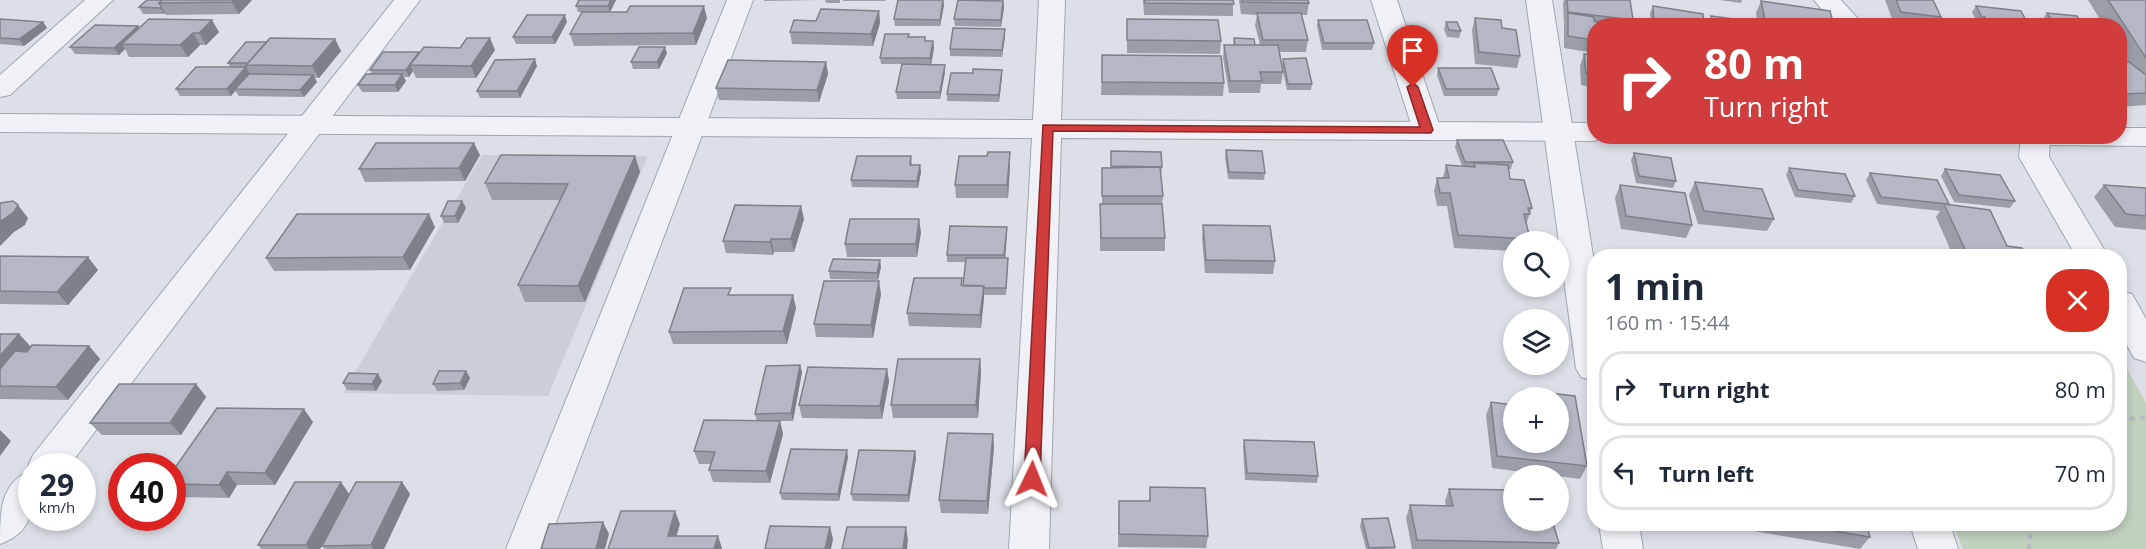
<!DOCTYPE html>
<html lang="en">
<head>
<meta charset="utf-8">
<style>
	:root { --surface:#fff; --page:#f6f6f7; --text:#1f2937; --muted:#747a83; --line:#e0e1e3 }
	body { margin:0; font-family:"Open Sans",sans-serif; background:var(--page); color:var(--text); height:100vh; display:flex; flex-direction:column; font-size:22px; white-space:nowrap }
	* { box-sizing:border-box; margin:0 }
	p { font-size:20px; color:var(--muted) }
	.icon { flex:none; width:33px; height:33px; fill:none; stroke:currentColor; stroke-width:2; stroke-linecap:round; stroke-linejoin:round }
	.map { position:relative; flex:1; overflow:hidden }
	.panel { position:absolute; left:1587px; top:249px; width:540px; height:282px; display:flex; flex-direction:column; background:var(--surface); border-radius:24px; box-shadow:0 3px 9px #0003 }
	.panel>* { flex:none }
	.banner { position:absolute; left:1587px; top:18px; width:540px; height:126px; border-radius:24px; box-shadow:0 3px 9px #0003; background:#d13d3d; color:#fff; overflow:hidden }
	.fabs { position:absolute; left:1503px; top:231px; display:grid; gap:12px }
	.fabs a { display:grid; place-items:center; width:66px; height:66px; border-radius:50%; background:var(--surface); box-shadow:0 3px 9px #0003; font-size:30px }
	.speed { position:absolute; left:18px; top:453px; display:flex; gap:12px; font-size:30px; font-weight:700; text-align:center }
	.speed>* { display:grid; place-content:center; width:78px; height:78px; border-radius:50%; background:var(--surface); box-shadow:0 3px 9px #0003; line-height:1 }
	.speed small { font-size:15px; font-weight:400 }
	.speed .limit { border:9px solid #d22; background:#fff; color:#111 }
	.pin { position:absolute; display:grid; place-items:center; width:51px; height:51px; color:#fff; margin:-62px -26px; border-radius:50% 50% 50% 0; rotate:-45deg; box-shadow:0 0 6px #0007 }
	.pin .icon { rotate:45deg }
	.me { position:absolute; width:66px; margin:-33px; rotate:2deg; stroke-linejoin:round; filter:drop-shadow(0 0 4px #0008) }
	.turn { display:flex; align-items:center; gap:21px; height:126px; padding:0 18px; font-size:27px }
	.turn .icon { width:78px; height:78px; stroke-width:2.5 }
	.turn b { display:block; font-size:42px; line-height:51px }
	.round { display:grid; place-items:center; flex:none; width:63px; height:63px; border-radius:24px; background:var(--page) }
	.head { display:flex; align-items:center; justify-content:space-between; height:102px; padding:0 18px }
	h1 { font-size:36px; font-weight:700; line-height:45px }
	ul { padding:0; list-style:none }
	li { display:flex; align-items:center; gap:18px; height:75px; margin:0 12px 9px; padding:0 6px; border:3px solid var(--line); border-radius:24px }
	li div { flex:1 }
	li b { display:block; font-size:22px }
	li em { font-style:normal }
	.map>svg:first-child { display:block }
</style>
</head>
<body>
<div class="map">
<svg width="2146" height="549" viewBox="0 0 2146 549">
	<rect width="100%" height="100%" fill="#dddfe7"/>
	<path fill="#cbced9" d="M482,155L648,156L548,396L343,393Z"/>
	<path fill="#c0d1be" d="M2120,356L2146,403V549H1963L1953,524H2120Z"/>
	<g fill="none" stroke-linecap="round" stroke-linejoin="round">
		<defs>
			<path id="minor" d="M85,0H113L10,95L0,97V75Z
				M394,0H420L69,466H32C32,501 39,530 0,544C0,513 0,483 30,471L28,466L33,455Z
				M727,0H753L546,549H506Z
				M1371,0H1397L1441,130L1437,136L1427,139L1417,136L1413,130Z
				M1526,0H1552L1594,262V381L1581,377L1576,368Z
				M1814,0H1841L1858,19L1864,21L1868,26H1836Z
				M2021,136H2050L2049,157L2108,256H2076L2019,157Z
				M2120,291L2132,294L2146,319V362L2134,358L2120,333Z
				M1599,524H1639L1643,549H1603Z
				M1910,524H1950L1958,549H1918Z"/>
			<path id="tertiary" d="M1039,0H1065L1061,120L1594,123V136H1605L1594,141L1061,138L1049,549H1009L1032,138L0,132V114L1033,120Z
				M2120,128H2146V146L2050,145L2040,142L2036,136H2120Z"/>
		</defs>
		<use href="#minor" stroke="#a2a5b1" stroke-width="2"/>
		<use href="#tertiary" stroke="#a2a5b1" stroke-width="2"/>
		<path stroke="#b7bac2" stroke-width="4" stroke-dasharray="5 5" stroke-linecap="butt" d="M2120,420L2146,417
			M2029,549L2031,524"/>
		<use href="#minor" fill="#f0f1f6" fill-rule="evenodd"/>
		<use href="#tertiary" fill="#f0f1f6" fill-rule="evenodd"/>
	</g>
	<path fill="#9b9ea9" d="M147,0H252L239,14L166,15L165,13L164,14H143L139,7Z
		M579,0H616L610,12L707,18L696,45L574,46L570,34L604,12H578L576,6Z
		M764,0H819L764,1Z
		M825,0H840V3H826Z
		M843,0H886L885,1H843Z
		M1143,0H1233V16L1144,15Z
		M1239,0H1308L1309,3L1307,15H1301L1308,40L1306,52H1279L1282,65L1283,59L1312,84L1311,90H1287L1283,72L1281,84H1261L1260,93H1229L1223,58L1224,45H1233L1234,38L1255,45H1260L1255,25L1257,15L1241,14Z
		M1564,0H1630L1633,20L1631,26H1594V53L1564,48V24L1563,3Z
		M1719,0H1742L1741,3Z
		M1885,0H1933L1941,17L1936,26H1903L1894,24Z
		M2088,0H2146V105L2120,107V62H2126L2120,51V26H2104Z
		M1003,1L1004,7L1001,27L955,26L954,19Z
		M1761,1L1834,26H1758L1756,13Z
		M944,5L940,26H895L894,19Z
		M1653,6L1704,26H1651L1650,13Z
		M1976,6L2029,26H1982L1981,24H1978L1972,12Z
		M879,11L880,23L873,46L792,44L790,32L816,21Z
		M2047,13L2083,26H2040L2039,25Z
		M1711,16L1757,26H1709V23Z
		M1475,18L1502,28L1520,56L1517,68L1475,64L1472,30Z
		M0,19L43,22L47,28L24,46L0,44Z
		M1127,19L1221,41L1220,54L1127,53Z
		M1318,20L1374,43L1372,50H1322L1317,26Z
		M567,22L555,44H516L513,37Z
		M1446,22L1461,31L1459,38L1447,37L1444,29Z
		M139,28L219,32L206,45H200L188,57H129L125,49L119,55L75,54L70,47Z
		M1005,36L1002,57L950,56V49Z
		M909,37L926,41H933L934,48L931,65L945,72L940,99H897L896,92L902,64H881L880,58Z
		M335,39L341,51L319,78H315L317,82L304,97L239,96L235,91L231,96H180L176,89L230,67L228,63Z
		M495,50L476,78H416L413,71L409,77H404L406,81L398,92H362L358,85L372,74L370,70L420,53Z
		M667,53L659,69H633L631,62Z
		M1584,54L1594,55V88L1581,85L1580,66Z
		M1102,55L1224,83L1223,96L1101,95Z
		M826,62L828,74L819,102L719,100L716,88Z
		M537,66L520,98H480L477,91Z
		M1438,68L1499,89L1497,96H1444L1437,75Z
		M1002,70V76L999,102L947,101V94L973,73Z
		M1457,140L1513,162L1511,169H1508L1510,179L1532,208L1526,224L1530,239L1529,242H1514V251L1454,248L1447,206H1437L1434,191L1437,178H1443L1446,165L1462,166L1455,147Z
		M1226,150L1265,173L1264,180L1228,179L1225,157Z
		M1111,151L1162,167L1161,174L1163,196L1162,204L1165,238V251H1100V204H1102V168H1111Z
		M1010,152V165L1008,198H956L955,185L987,156Z
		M1634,153L1676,181L1673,188L1636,183L1631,160Z
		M480,155L465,181L365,182L359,169Z
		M635,156L640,172L585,302H525L518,285L560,200H492L485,183Z
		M911,156L912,165H920L921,172L918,188L852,187L851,180Z
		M1789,168L1855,196L1851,203L1795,197L1786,175Z
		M1945,169L2015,201L2010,208L1954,202L1941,176Z
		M1870,173L1949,205L2007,246L2027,256H1953L1936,217L1940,211L1877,204L1866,180Z
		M1695,182L1774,219L1767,231L1698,224L1689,195Z
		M1620,185L1692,225L1686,238L1621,229L1615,198Z
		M2104,185L2146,188V230L2115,227L2094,197Z
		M462,201L466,208L458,223H444L441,216Z
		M804,219L794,252H774L773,255L726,253L723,241Z
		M1203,225L1275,261L1273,274L1205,273L1202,238Z
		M435,227L410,270L274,271L266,258Z
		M1007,227L1005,258L1008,265L1006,295H984L981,328L909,326L907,313L963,286L966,262H947V255Z
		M921,232L917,257H847L845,244Z
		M0,256L98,270L68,305L0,304Z
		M881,267L878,280L830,279L829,271Z
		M881,294L873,338L816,337L814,324Z
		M732,295L796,308L787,344H673L669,332Z
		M0,334H19L31,347L89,346L100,359L68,400L0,399Z
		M980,359L981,372L978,418H893L891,405Z
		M800,365L802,372L793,421H770H780L783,434L770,483L713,482L709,470L710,464H699L694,451L757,421L755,414Z
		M887,369L889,381L882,419L802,418L799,405Z
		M466,371L470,378L464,390L437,391L433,384Z
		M382,381L376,391L347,390L343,383Z
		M196,384L206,397L181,435H102L90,423Z
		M1523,390L1575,396L1587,466L1580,479L1558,476H1551L1492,468L1486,415L1491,402L1514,405V442H1558V398H1520Z
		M313,422L275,485H237L229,498L176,497L172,493V472Z
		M1244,440L1318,476L1317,483L1245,480L1243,447Z
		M994,447L988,514L941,513L939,500Z
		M915,451L916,458L909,502L853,501L851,494Z
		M848,457L839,501L782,500L780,493Z
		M402,482L410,494L384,549H325L322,546L320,549H261L258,545L349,495Z
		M1150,487L1208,536L1206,548L1118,547L1119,501H1149Z
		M1449,489L1559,543L1556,549H1412L1406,518L1410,505L1446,506L1445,501Z
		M1362,519L1395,547V549H1366L1360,526Z
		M1711,524H1866L1870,537L1860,549Z"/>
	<path fill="#7e8189" d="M234,0H252L239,14L232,2Z
		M611,0H616L610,12L608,6Z
		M944,0V5L940,26V20Z
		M1003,1L1004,7L1001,27V20Z
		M161,6L165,13L164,14L160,8Z
		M704,6L707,18L696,45L693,33Z
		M879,11L880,23L873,46L871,34Z
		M565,15L567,22L555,44L552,37Z
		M212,20L219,32L206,45L199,33Z
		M43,22L47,28L24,46L19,39Z
		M138,26L142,33L122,44L125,49L119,55L114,48Z
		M1005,29V36L1002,57V50Z
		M193,33L200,45L188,57L180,45Z
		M490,38L495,50L476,78L471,66Z
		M335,39L341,51L319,78L312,66Z
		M933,41L934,48L931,65L930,58Z
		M665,47L667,53L659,69L657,62Z
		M419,52L410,65L413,71L409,77L406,70Z
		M535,59L537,66L520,98L517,91Z
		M826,62L828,74L819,102L817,90Z
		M945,65V72L940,99V92Z
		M246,67L250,74L235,89V91L231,96L227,89Z
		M1002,70V76L999,102V95Z
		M402,74L406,81L398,92L395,85Z
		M313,75L317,82L304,97L300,90Z
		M474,143L480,155L465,181L459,168Z
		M1010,152V165L1008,198L1007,185Z
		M635,156L640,172L585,302L578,286Z
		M920,165L921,172L918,188L917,181Z
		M462,201L466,208L458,223L455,216Z
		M18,205L28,218L25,225L14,232L0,246V222Z
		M801,206L804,219L794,252L791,239Z
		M429,214L435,227L410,270L403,257Z
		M919,219L921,232L917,257L916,244Z
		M1007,227V234L1005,263L1004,255Z
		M771,239L774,252L773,255L770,242Z
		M88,257L98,270L68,305L57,292Z
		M880,260L881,267L878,280L877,273Z
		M879,281L881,294L873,338L871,325Z
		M984,286V299L981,328L980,315Z
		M793,295L796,308L787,344L783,331Z
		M19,334L31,347L0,383V356Z
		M89,346L100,359L68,400L56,387Z
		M980,359L981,372L978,418L976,405Z
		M800,365L802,372L793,421L791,413Z
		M887,369L889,381L882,419L880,406Z
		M466,371L470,378L464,390L460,383Z
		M378,374L382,381L376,391L372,384Z
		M196,384L206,397L181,435L170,423Z
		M304,409L313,422L275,485L265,473Z
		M780,421L783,434L770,483L766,471Z
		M0,430L11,441L0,456Z
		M993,434L994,447L988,514L987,501Z
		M847,450L848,457L839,501L838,494Z
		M915,451L916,458L909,502L908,495Z
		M227,472L237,485L229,498L219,485Z
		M341,482L350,495L320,549H309L306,545Z
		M402,482L410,494L384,549H373L371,545Z
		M675,511L680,524L673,548L668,536Z
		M603,522L609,534L605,549H596Z
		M830,527L833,539L831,549H825Z
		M906,527L908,540L907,549H903Z
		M718,536L722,548V549H714Z"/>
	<path fill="#b4b8c4" stroke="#7e8189" stroke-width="1.5" d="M147,0H162L159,3L161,6L160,8L139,7Z
		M162,0H234L232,2L159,3Z
		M579,0H611L608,6H576Z
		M898,0H943L940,20L894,19Z
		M958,0L1003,1L1001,20L954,19Z
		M1144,0H1233L1234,4L1145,3Z
		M1242,0H1308L1309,3L1242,2Z
		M1567,0H1630L1633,20L1568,12Z
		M1896,0H1933L1941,17L1901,12Z
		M2108,0H2146V58Z
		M1761,1L1830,11L1834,26H1776L1766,24Z
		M630,6H704L693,33L570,34L582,12H627Z
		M1653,6L1703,14L1704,26H1654Z
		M1976,6L2021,11L2029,26H1989L1985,17H1982Z
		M821,9L879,11L871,34L790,32L794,20L816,21Z
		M1257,13H1301L1308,40H1263Z
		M1568,13L1594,17V21L1626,26H1594V40L1568,36Z
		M2047,13L2077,16L2083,26H2055Z
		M527,15H565L552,37H513Z
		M1711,16L1756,22L1757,26H1713Z
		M1475,18L1501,20L1502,28L1516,30L1520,56L1479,52Z
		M0,19L43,22L19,39L0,38Z
		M149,19L212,20L199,33H193L180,45L122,44Z
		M1127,19L1218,20L1221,41L1127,40Z
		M1318,20H1367L1374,43H1324Z
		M1446,22H1457L1461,31L1449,30Z
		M95,25L138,26L114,48L70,47Z
		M953,28L1005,29L1002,50L950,49Z
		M885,34H909L908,37H925V41H933L930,58H880Z
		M270,38L335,39L312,66L246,65Z
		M467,38H490L471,66L410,65L424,47L460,48Z
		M1234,38L1254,39L1255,45H1235Z
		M246,42H267L248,63H228Z
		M1224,45H1278L1283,72H1260L1262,81H1230Z
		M639,47H665L657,62H631Z
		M383,52H419L406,70H370Z
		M1584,54L1594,55V74L1586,73Z
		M1102,55L1221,56L1224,83L1102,82Z
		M1306,58L1312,84H1288L1283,59Z
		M535,59L517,91H477L495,60Z
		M728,60L826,62L817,90L716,88Z
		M2120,62H2129L2146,75V93L2126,94L2120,89Z
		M902,64L945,65L940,92H896Z
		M196,67H246L227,89H176Z
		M1438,68H1491L1499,89H1446Z
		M973,69L1002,70L999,95L947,94L951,73H973Z
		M249,74L313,75L300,90L235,89Z
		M366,74H402L395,85H358Z
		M1457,140H1503L1513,162H1465Z
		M376,143H474L459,168L359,169Z
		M1226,150L1262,151L1265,173L1229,172Z
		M1111,151L1161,152L1162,167L1111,166Z
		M988,152H1010L1007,185H955L959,156H987Z
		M1634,153L1671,158L1676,181L1639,176Z
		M501,155L635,156L578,286L518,285L568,184L485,183Z
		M857,156H911L910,165H920L917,181L851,180Z
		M1474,163L1508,165L1510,179L1524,180L1532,208H1528L1530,214H1524L1530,239L1458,235L1450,193H1440L1437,178H1449L1446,165L1475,167Z
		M1160,167L1163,196H1102V168Z
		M1789,168L1845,174L1855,196L1798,190Z
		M1945,169L2000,175L2015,201L1959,195Z
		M1870,173L1937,180L1949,204L1881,197Z
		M1695,182L1762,189L1774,219L1704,211Z
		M1620,185L1685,193L1692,225L1626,216Z
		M2104,185L2146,188V216L2126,214Z
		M13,201L18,205L14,212L0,222V203Z
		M448,201H462L455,216H441Z
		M1100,204H1162L1165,238H1101Z
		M1944,204L1990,210L2007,246L2022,248L2027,256H1968Z
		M735,205L801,206L791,239H771L770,242L723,241Z
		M297,214H429L403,257L266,258Z
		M850,219H919L916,244H845Z
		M1203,225L1270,226L1275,261L1206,260Z
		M950,226L1007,227L1004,255H947Z
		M0,256L88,257L57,292L0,291Z
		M966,258H1008L1006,288H983L984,286H963Z
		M833,259L880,260L877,273L829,271Z
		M914,278H962L961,285L984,286L980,315L907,313Z
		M824,281H879L871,325L814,324Z
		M684,288H731L728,295H793L783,331L669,332Z
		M0,334H19L0,356Z
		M32,345L89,346L56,387L0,386V369L15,351L27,352Z
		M898,359H980L976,405H891Z
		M800,365L791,413L755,414L766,366Z
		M808,367L887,369L880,406L799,405Z
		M439,371H466L460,383L433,384Z
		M349,373L378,374L372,384L343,383Z
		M119,384H196L170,423H90Z
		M1523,390L1575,396L1587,466L1497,456L1491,402L1514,405V442H1558V398H1524Z
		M217,408L304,409L265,473L227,472L219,485L172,484V472Z
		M704,420L780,421L766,471L709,470L715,452L694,451Z
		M948,433L993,434L987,501L939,500Z
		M1244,440L1314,442L1318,476L1247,473Z
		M791,449L847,450L838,494L780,493Z
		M859,450L915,451L908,495L851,494Z
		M295,482H341L306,545H258Z
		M356,482H402L371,545L322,546Z
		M1150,487L1205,488L1208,536L1119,534V501H1150Z
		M1449,489L1514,490V520H1552L1559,543L1417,540L1410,505L1453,506Z
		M621,511H675L668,536H718L714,549H608Z
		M1388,518L1395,547L1369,548L1362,519Z
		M603,522L596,549H541L549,524Z
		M1793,524H1866L1870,537Z
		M770,526L830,527L825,549H765Z
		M847,527H906L903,549H842Z"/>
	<path fill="#d13d3d" stroke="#882828" stroke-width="1.5" d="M1413,83L1418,87L1433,130L1431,133L1053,131L1040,479L1038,483L1032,485L1026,483L1024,479L1043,125L1420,127L1407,87Z"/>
</svg>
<div class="fabs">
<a><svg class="icon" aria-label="search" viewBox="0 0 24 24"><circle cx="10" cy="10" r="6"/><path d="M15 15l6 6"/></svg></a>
<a><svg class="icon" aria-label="layers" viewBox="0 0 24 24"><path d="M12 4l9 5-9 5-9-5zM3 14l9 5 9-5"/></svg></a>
<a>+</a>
<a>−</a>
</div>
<div class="speed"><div>29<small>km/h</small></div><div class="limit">40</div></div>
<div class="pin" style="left:1413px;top:87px;background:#d93025"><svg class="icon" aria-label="arrive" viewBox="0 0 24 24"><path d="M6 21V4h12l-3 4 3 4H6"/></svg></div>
<svg class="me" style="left:1032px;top:479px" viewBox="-20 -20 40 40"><path d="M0-17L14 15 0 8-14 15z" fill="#d13d3d" stroke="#fff" stroke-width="4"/></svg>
<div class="banner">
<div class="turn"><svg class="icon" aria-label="right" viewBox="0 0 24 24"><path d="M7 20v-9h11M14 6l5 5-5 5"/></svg><div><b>80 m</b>Turn right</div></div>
</div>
<section class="panel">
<div class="head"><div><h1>1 min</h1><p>160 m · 15:44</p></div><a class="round" style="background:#d93025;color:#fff"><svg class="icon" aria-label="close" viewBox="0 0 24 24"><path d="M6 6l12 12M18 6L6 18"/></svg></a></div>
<ul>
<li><svg class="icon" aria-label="right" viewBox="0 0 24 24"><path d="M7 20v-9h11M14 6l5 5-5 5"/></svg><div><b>Turn right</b></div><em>80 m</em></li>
<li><svg class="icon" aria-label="left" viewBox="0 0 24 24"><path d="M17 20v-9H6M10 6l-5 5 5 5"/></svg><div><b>Turn left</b></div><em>70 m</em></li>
</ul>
</section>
</div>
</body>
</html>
